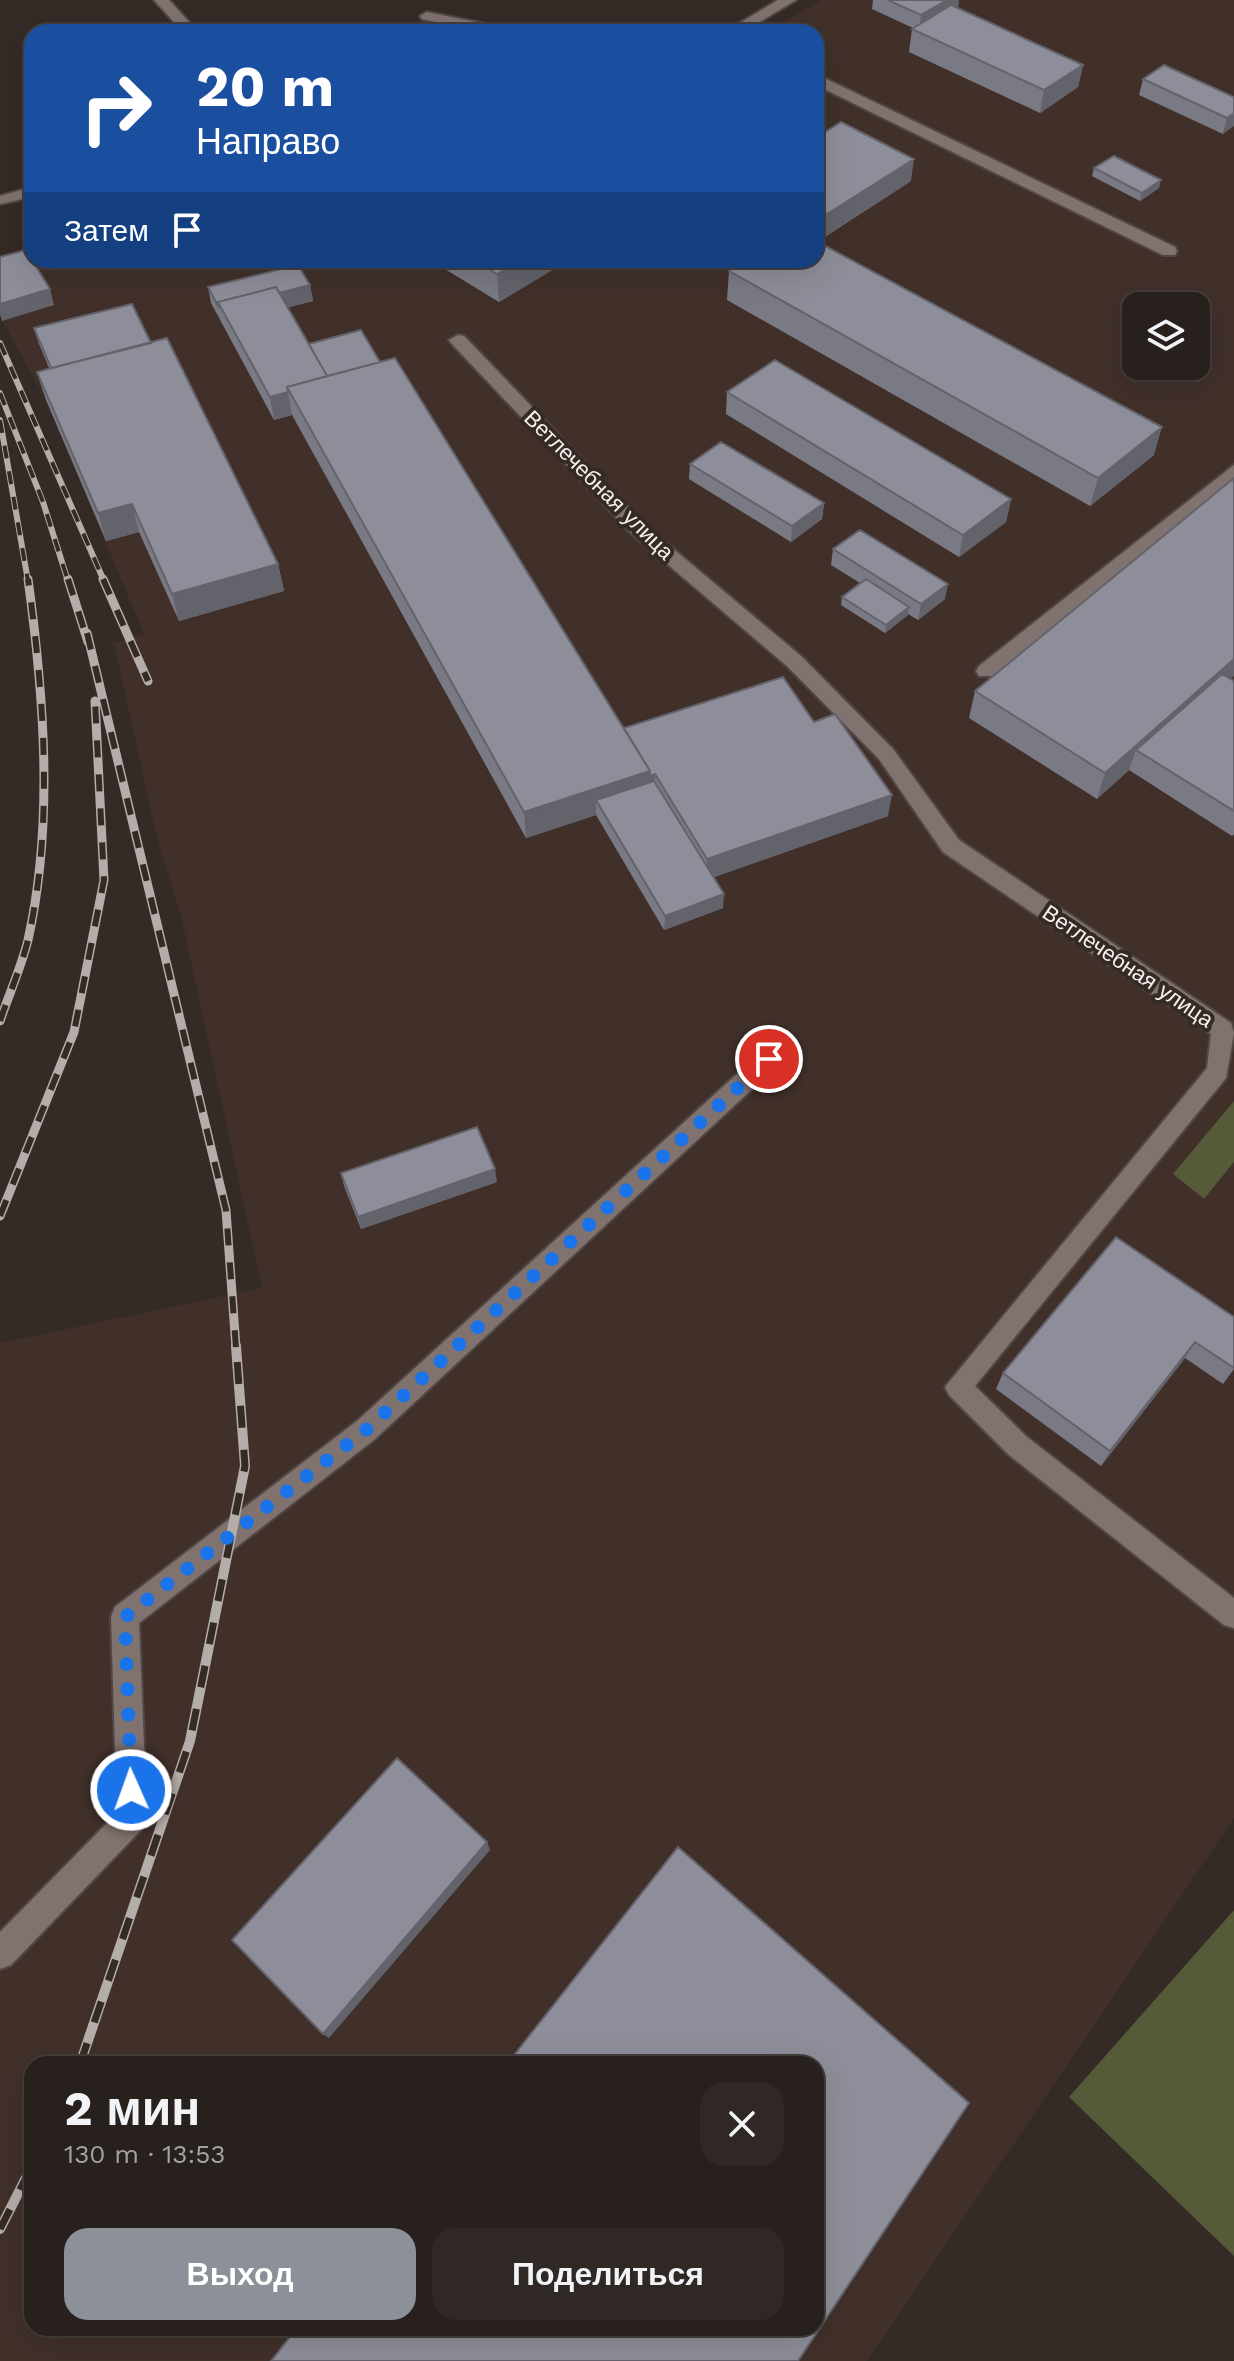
<!DOCTYPE html>
<html lang="ru">
<head>
<meta charset="utf-8">
<style>
	:root { --surface:#27201c; --page:#2f2825; --text:#f1f3f6; --muted:#a4a3a3; --line:#433e3b; --accent:#8c9099 }
	body { margin:0; font-family:"Work Sans",sans-serif; background:var(--page); color:var(--text); height:100vh; display:flex; flex-direction:column; font-size:30px; white-space:nowrap }
	* { box-sizing:border-box; margin:0 }
	p { font-size:26px; color:var(--muted) }
	.icon { flex:none; width:44px; height:44px; fill:none; stroke:currentColor; stroke-width:2; stroke-linecap:round; stroke-linejoin:round }
	.map { position:relative; flex:1; overflow:hidden }
	.drawer { position:absolute; left:24px; top:2056px; width:800px; height:280px; display:flex; flex-direction:column; background:var(--surface); border-radius:24px; box-shadow:0 8px 32px #0002,0 0 0 2px var(--line) }
	.drawer>* { flex:none }
	.hud { position:absolute; left:24px; top:24px; width:800px; height:244px; border-radius:24px; box-shadow:0 8px 32px #0002,0 0 0 2px var(--line); background:#1a4fa0; color:#fff; overflow:hidden }
	.tools { position:absolute; left:1122px; top:292px; display:grid; gap:16px }
	.tools a { display:grid; place-items:center; width:88px; height:88px; border-radius:16px; background:var(--surface); box-shadow:0 8px 32px #0002,0 0 0 2px var(--line); font-size:40px }
	.pin { position:absolute; display:grid; place-items:center; width:68px; height:68px; color:#fff; margin:-34px; border:4px solid #fff; border-radius:50%; box-shadow:0 2px 8px #0007 }
	.me { position:absolute; width:88px; margin:-44px; rotate:358deg; stroke-linejoin:round; filter:drop-shadow(0 0 6px #0008) }
	.turn { display:flex; align-items:center; gap:28px; height:168px; padding:0 40px; font-size:36px }
	.turn .icon { width:104px; height:104px; stroke-width:2.5 }
	.turn b { display:block; font-size:56px; line-height:68px }
	.then { display:flex; align-items:center; height:76px; padding:0 40px; background:#0003; gap:16px; font-size:30px }
	.round { display:grid; place-items:center; flex:none; width:84px; height:84px; border-radius:24px; background:var(--page) }
	.head { display:flex; align-items:center; justify-content:space-between; height:136px; padding:0 40px }
	h1 { font-size:48px; font-weight:700; line-height:60px }
	.cta { display:flex; gap:16px; margin-top:auto; padding:16px 40px }
	.cta a { flex:1; height:92px; border-radius:24px; background:var(--accent); color:#fff; font-size:32px; font-weight:700; line-height:92px; text-align:center }
	.cta a+a { background:var(--page); color:var(--text) }
	.map>svg:first-child { display:block }
</style>
</head>
<body>
<div class="map">
<svg width="1234" height="2361" viewBox="0 0 1234 2361">
	<rect width="100%" height="100%" fill="#342a26"/>
	<path fill="#41302a" fill-rule="evenodd" d="M821,0H1234V1101L1173,1174L1204,1199L1234,1162V1818L867,2361H0V1343L262,1288L181,916L156,834L114,643L144,634L46,400L0,317V255L32,247V260H816V32H765ZM1136,306H1196V366H1136ZM32,2064H816V2328H32Z"/>
	<path fill="#555a38" d="M1234,1101V1162L1204,1199L1173,1174Z
		M1234,1910V2256L1069,2097Z"/>
	<g fill="none" stroke-linecap="round" stroke-linejoin="round">
		<defs>
			<path id="minor" d="M154,0H169L198,32H183Z
				M778,0H796L743,32H725Z
				M427,12L505,28L512,32H483L422,19L420,16Z
				M816,74L1175,247L1177,251L1175,255H1163L816,85Z
				M32,187V197L0,204V196Z
				M458,335L464,336L646,526L801,656L893,749L959,840L1231,1023L1234,1033L1226,1078L975,1386L1027,1437L1234,1598V1628L1224,1625L1009,1455L949,1395L945,1387L1207,1068L1211,1034L943,852L879,759L787,666L632,534L452,344L449,340Z
				M1234,465V480L993,676H979L976,671L979,666Z
				M769,1050L777,1052L781,1059L777,1066L375,1439L139,1623L147,1819L142,1829L11,1965L0,1969V1932L117,1813L111,1617L115,1607L357,1421L761,1052Z"/>
		</defs>
		<use href="#minor" stroke="#514845" stroke-width="4"/>
		<use href="#minor" fill="#80736f" fill-rule="evenodd"/>
		<defs>
			<path id="rail-far2" d="M0,343L104,581
				M0,393L43,502L68,581
				M0,420L28,581"/>
			<path id="rail-far1" d="M68,579L88,642
				M103,579L148,681
				M87,633L226,1210L236,1348
				M0,1021C9,994 21,968 28,940C54,824 44,696 28,579
				M0,1216L74,1032L104,880L95,701"/>
			<path id="rail" d="M80,2064L190,1741L245,1466L236,1346
				M0,2229L32,2166"/>
		</defs>
		<use href="#rail-far2" stroke="#b5ada9" stroke-width="6"/>
		<use href="#rail-far1" stroke="#b5ada9" stroke-width="9"/>
		<use href="#rail" stroke="#b5ada9" stroke-width="10"/>
		<use href="#rail-far2" stroke="#342a26" stroke-width="4" stroke-dasharray="13" stroke-linecap="butt"/>
		<use href="#rail-far1" stroke="#342a26" stroke-width="6" stroke-dasharray="17" stroke-linecap="butt"/>
		<use href="#rail" stroke="#342a26" stroke-width="7" stroke-dasharray="22" stroke-linecap="butt"/>
	</g>
	<path fill="#7a7a84" d="M873,0H959L957,8L1083,65L1078,87L1040,113L909,52L912,29L913,28L872,9Z
		M1143,79L1234,97L1223,134L1139,95Z
		M816,138L911,181L817,242L1154,455L1090,506L727,300L729,271L745,260H816Z
		M1094,168L1159,188L1140,201L1092,176Z
		M430,260H569L499,302Z
		M310,285L313,301L287,307L309,344L380,362L624,728L814,722L888,816L714,877L723,908L664,930L596,815L526,838L292,415L274,420L211,303L208,287Z
		M34,328L151,343L278,564L284,591L179,621L139,532L106,541L46,400L37,372L49,368L39,344Z
		M727,392L1011,499L1006,522L959,557L726,414Z
		M690,464L824,503L822,519L791,542L689,479Z
		M833,549L945,599L918,620L908,614V615L885,633L841,605L842,597L860,583L831,565Z
		M1230,679L1234,681V834L1232,836L1129,770L1097,799L969,718L975,691Z
		M341,1173L497,1182L361,1229L344,1186Z
		M1116,1237L1234,1369L1223,1384L1185,1358L1101,1466L996,1389L1003,1373Z"/>
	<path fill="#63636c" d="M947,0H959L958,8L919,31L921,15Z
		M1083,65L1078,87L1040,113L1044,90Z
		M1234,113V126L1223,134L1227,118Z
		M914,159L911,181L816,242V221Z
		M1161,180L1159,188L1140,201L1142,193Z
		M521,260H569L499,302L497,274Z
		M310,285L313,301L229,323L221,308Z
		M50,289L54,305L2,321L0,314V304Z
		M288,392L292,415L274,420L270,397Z
		M1162,427L1154,455L1090,506L1098,478Z
		M1011,499L1006,522L959,557L963,535Z
		M824,503L822,519L791,542L792,526Z
		M132,504L139,532L106,541L98,513Z
		M278,564L284,591L179,621L172,594Z
		M948,584L945,599L918,620L921,604Z
		M909,607L908,615L885,633L886,625Z
		M1234,659V676L1145,756L1136,750L1129,770L1097,799L1105,773Z
		M650,771L655,774L654,795L596,800V815L526,838L524,812Z
		M892,795L888,816L706,880L707,859Z
		M724,894L723,908L664,930L665,916Z
		M495,1169L497,1182L361,1229L358,1217Z
		M1195,1342L1185,1358L1101,1466L1110,1451Z
		M487,1842L490,1850L329,2038L323,2034Z"/>
	<path fill="#8e8e9a" stroke="#63636c" stroke-width="2" d="M888,0H947L921,15Z
		M951,5L1083,65L1044,90L912,29Z
		M1164,65L1234,97V113L1227,118L1143,79Z
		M841,122L914,159L816,221V138Z
		M1114,156L1161,180L1142,193L1094,168Z
		M816,241L1162,427L1098,478L729,271L747,260H816Z
		M26,250L50,289L0,304V257Z
		M474,260H521L497,274Z
		M298,265L310,285L279,293L276,287L218,302L219,308L208,287Z
		M276,287L327,376L287,387L288,392L270,397L218,302Z
		M132,304L151,343L51,368L34,328Z
		M361,330L380,362L327,376L309,344Z
		M167,338L278,564L172,594L132,504L98,513L37,372Z
		M395,358L650,771L524,812L287,387Z
		M775,360L1011,499L963,535L727,392Z
		M721,442L824,503L792,526L690,464Z
		M1234,478V659L1105,773L975,691Z
		M860,530L948,584L921,604L833,549Z
		M866,579L909,607L886,625L842,597Z
		M1222,674L1234,681V811L1136,750Z
		M783,677L814,722L835,714L892,795L707,859L655,774L650,776V771L624,728Z
		M654,781L724,894L665,916L596,800Z
		M477,1127L495,1169L358,1217L341,1173Z
		M1116,1237L1234,1317V1368L1195,1342L1110,1451L1003,1373Z
		M397,1758L487,1842L323,2034L232,1940Z
		M678,1847L969,2103L798,2361H271L297,2328H816V2064H507Z"/>
	<g fill="none" stroke-linecap="round" stroke-linejoin="round">
		<path stroke="#1a73e8" stroke-width="14" stroke-dasharray="0 25.2" d="M131,1790L125,1617L366,1430L769,1059"/>
	</g>
	<g text-anchor="middle" dominant-baseline="central" stroke-width="8" stroke-linejoin="round" paint-order="stroke">
		<g font-size="22" fill="#f8f1ee" stroke="#342a26">
			<text transform="translate(599 485) rotate(45)">Ветлечебная улица</text>
			<text transform="translate(1128 966) rotate(34)">Ветлечебная улица</text>
		</g>
	</g>
</svg>
<div class="tools">
<a><svg class="icon" aria-label="layers" viewBox="0 0 24 24"><path d="M12 4l9 5-9 5-9-5zM3 14l9 5 9-5"/></svg></a>
</div>
<div class="pin" style="left:769px;top:1059px;background:#d93025"><svg class="icon" aria-label="arrive" viewBox="0 0 24 24"><path d="M6 21V4h12l-3 4 3 4H6"/></svg></div>
<svg class="me" style="left:131px;top:1790px" viewBox="-20 -20 40 40"><circle r="17" fill="#1a73e8" stroke="#fff" stroke-width="3"/><path d="M0-11L8 9 0 5-8 9z" fill="#fff"/></svg>
<div class="hud">
<div class="turn"><svg class="icon" aria-label="right" viewBox="0 0 24 24"><path d="M7 20v-9h11M14 6l5 5-5 5"/></svg><div><b>20 m</b>Направо</div></div>
<div class="then">Затем<svg class="icon" aria-label="arrive" viewBox="0 0 24 24"><path d="M6 21V4h12l-3 4 3 4H6"/></svg></div>
</div>
<section class="drawer">
<div class="head"><div><h1>2 мин</h1><p>130 m · 13:53</p></div><a class="round"><svg class="icon" aria-label="close" viewBox="0 0 24 24"><path d="M6 6l12 12M18 6L6 18"/></svg></a></div>
<div class="cta"><a>Выход</a><a>Поделиться</a></div>
</section>
</div>
</body>
</html>
